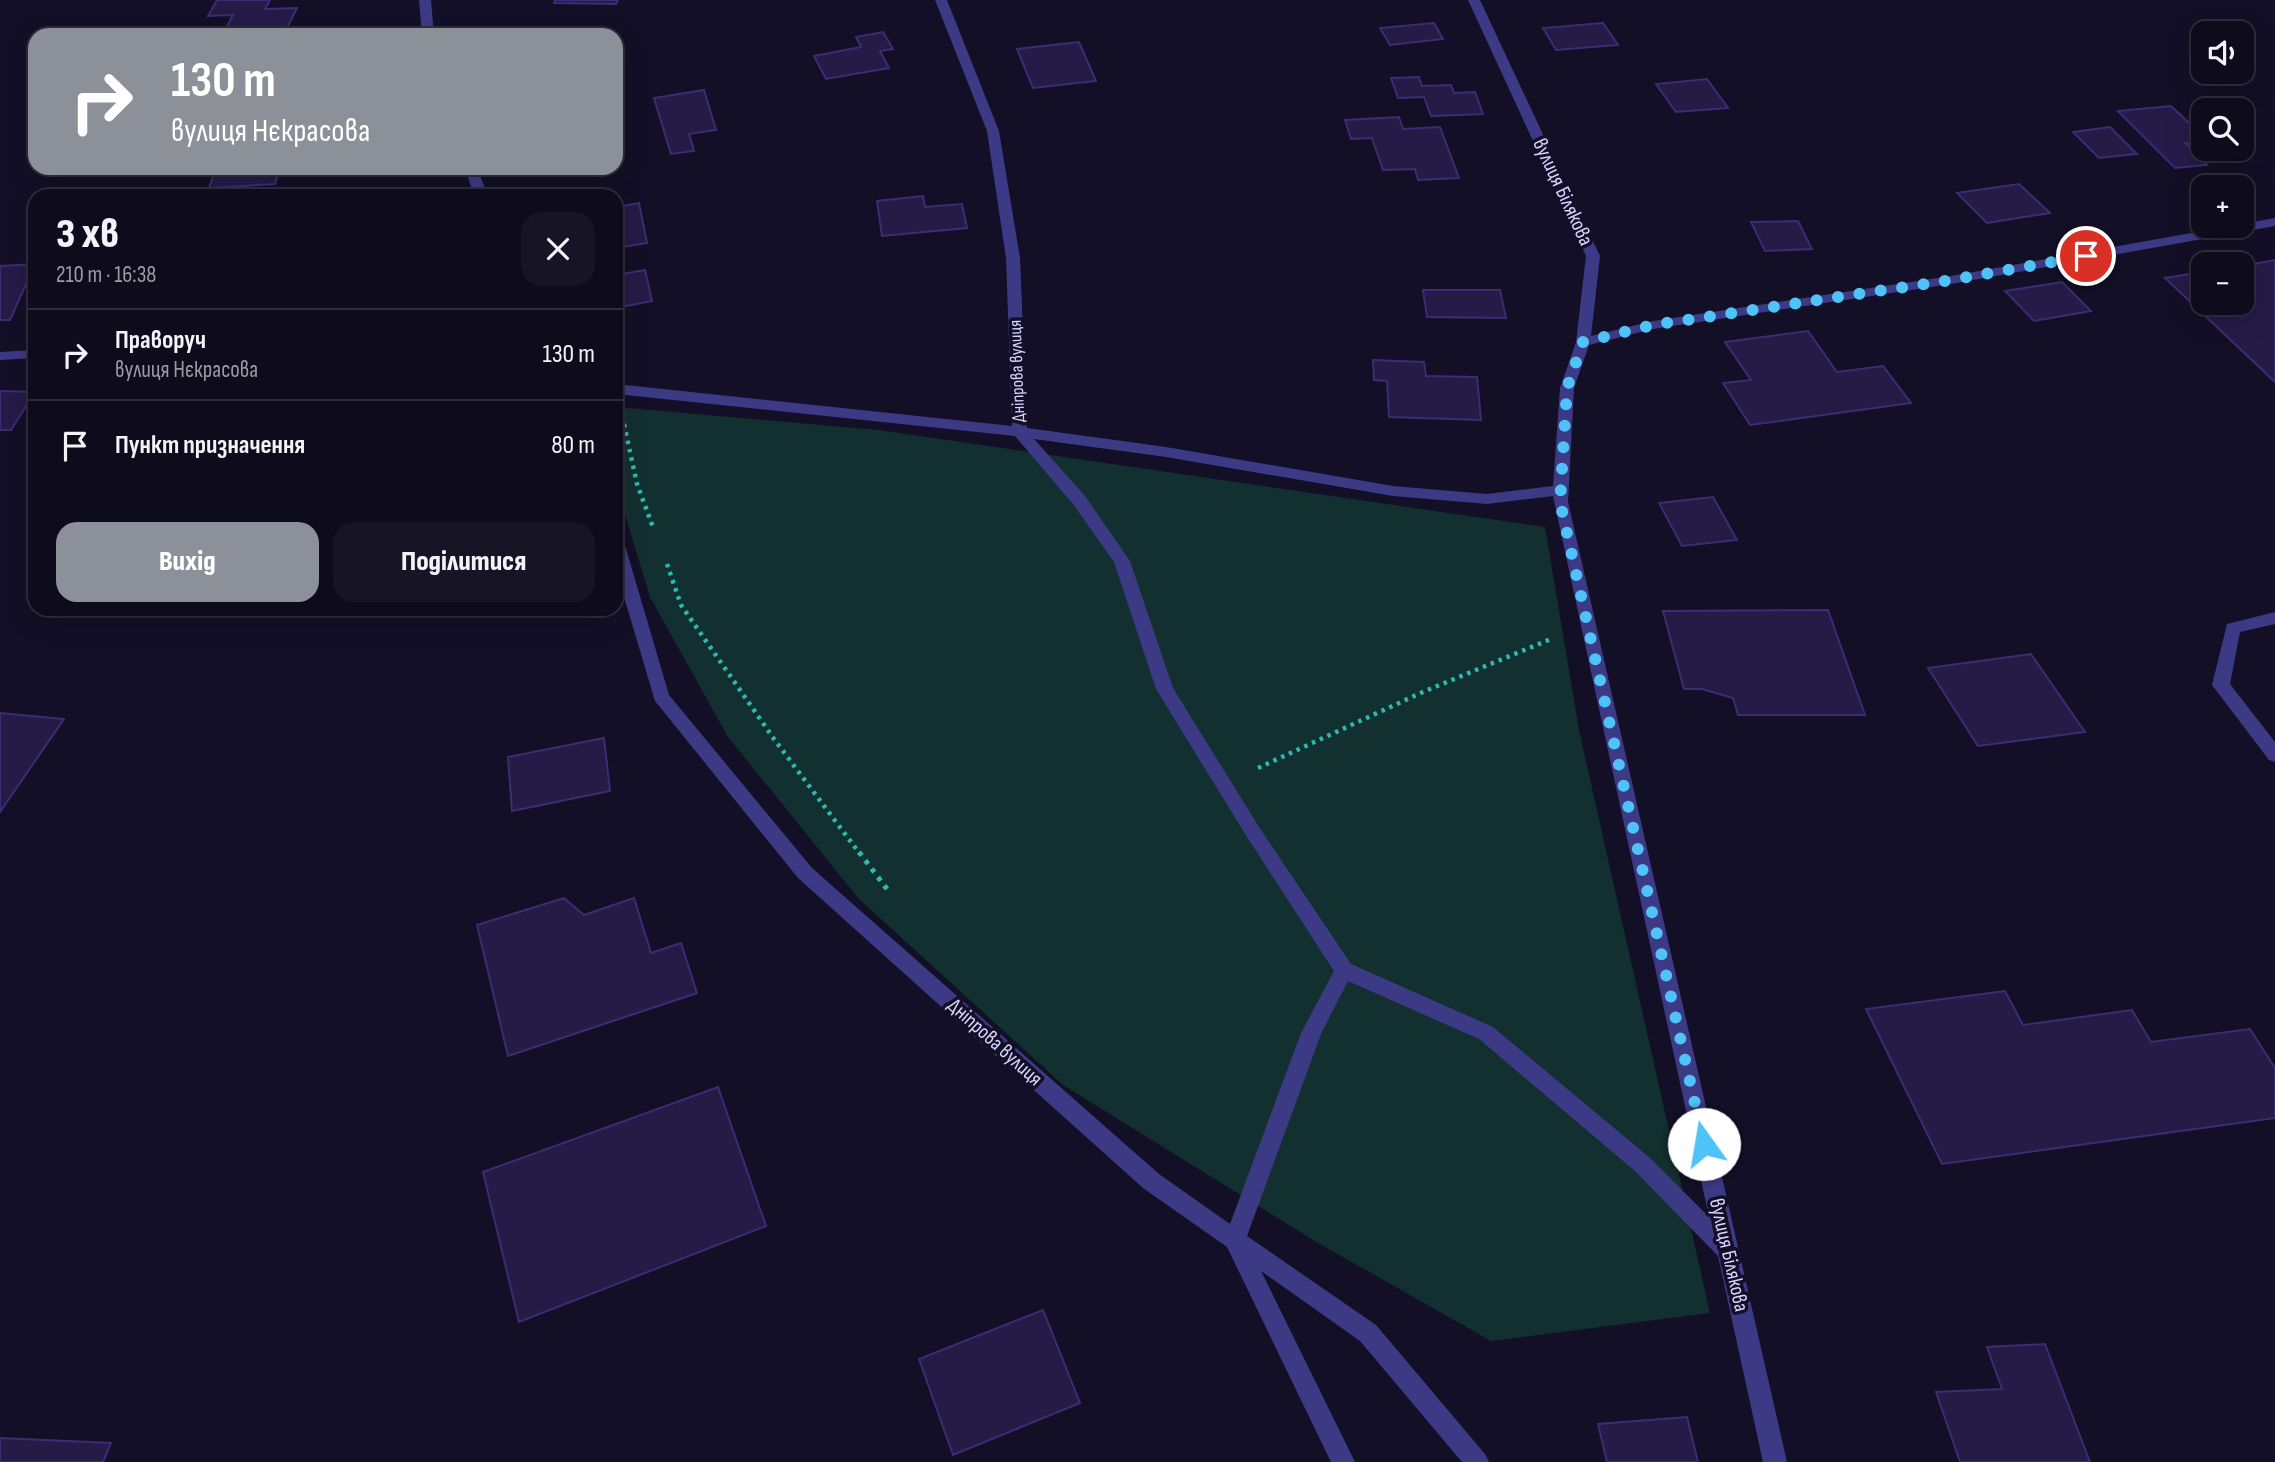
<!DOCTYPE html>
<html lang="uk">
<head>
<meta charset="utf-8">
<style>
	:root { --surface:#0e0b1c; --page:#171425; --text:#f1f3f6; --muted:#9b9ba3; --line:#2e2b3b; --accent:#8c9099 }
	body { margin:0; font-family:"Sofia Sans Condensed",sans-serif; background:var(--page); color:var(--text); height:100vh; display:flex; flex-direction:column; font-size:26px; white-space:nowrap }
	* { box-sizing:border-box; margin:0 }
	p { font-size:23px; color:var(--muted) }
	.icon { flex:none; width:38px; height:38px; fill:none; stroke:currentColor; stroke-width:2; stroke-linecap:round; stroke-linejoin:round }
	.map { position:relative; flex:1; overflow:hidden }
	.side { position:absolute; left:28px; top:189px; width:595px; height:427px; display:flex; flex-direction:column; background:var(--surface); border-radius:21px; box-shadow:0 7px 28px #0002,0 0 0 2px var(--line) }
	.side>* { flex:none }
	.banner { position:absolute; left:28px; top:28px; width:595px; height:147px; border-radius:21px; box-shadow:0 7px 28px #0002,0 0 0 2px var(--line); background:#8c9099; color:#fff; overflow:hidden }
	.controls { position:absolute; left:2191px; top:21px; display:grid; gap:14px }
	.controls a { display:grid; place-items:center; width:63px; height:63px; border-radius:14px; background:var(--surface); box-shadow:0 7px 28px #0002,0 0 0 2px var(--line); font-size:35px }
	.pin { position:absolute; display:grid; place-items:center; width:60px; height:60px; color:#fff; margin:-30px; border:4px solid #fff; border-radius:50%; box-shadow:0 2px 7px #0007 }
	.me { position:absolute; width:77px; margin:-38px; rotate:347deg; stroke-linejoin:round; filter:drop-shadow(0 0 5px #0008) }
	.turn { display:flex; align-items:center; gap:24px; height:147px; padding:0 28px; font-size:32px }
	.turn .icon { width:91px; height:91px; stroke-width:2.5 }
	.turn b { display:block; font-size:49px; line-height:60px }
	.round { display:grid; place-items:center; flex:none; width:74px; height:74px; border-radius:21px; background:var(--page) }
	.summary { display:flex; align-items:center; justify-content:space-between; height:119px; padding:0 28px }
	h1 { font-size:42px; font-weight:800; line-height:52px }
	.primary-button { display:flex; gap:14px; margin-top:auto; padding:14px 28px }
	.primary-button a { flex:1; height:80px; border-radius:21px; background:var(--accent); color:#fff; font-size:28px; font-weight:800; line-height:80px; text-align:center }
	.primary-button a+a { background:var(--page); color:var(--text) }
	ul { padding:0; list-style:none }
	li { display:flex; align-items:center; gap:21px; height:91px; padding:0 28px; border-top:2px solid var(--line) }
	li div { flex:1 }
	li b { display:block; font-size:26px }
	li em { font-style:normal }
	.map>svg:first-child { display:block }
</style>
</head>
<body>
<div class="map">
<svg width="2275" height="1462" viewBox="0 0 2275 1462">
	<rect width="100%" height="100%" fill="#130f26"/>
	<path fill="#12302f" d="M616,407L878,430L1545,527L1579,730L1710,1313L1491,1341L1313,1240L1063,1085L859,899L728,737L650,597L616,485Z"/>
	<path fill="#241b47" stroke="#3b2d73" stroke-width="2" d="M217,0H270L265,9L297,8L287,28L225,30L233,15L208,16Z
		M555,0H618L616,4L554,3Z
		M1434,23L1443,39L1390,45L1380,28Z
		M1603,23L1618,45L1556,50L1543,28Z
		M883,32L893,49L880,51L889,68L826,79L814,56L861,47L856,37Z
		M1079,42L1096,81L1033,88L1017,49Z
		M1419,77L1422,86L1451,85L1454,93L1475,92L1483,114L1431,116L1424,97L1398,98L1391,78Z
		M1707,79L1728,108L1676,112L1656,84Z
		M704,90L716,130L689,134L694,151L671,154L654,98Z
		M2171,106L2203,136V142L2185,143L2207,165L2175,168L2118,111Z
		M1399,117L1403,129L1440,127L1459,178L1418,180L1415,169L1383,170L1372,138L1351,139L1345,120Z
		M2110,127L2137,154L2099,158L2073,132Z
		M216,168H280L275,184L209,188Z
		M2019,184L2050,213L1987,223L1957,193Z
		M923,196L925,207L962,204L967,228L882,236L877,201Z
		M639,203L647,243L616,248V207Z
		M1798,221L1812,249L1765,251L1751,222Z
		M2275,260V382L2165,278L2203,272V303H2242V266Z
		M35,264L10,320H0V266Z
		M645,270L652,301L616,308V275Z
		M2062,282L2091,311L2034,321L2005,291Z
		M1423,290H1500L1506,318L1427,317Z
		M1808,331L1837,372L1883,366L1911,403L1750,425L1723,383L1751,380L1725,342Z
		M1373,360L1424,362L1426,376L1477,377L1481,420L1389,417L1387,381L1374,380Z
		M0,391L35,392L11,430H0Z
		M1713,497L1737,540L1682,546L1659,503Z
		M1828,610L1865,715H1738L1733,698L1702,689H1684L1663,611Z
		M2031,654L2085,732L1978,746L1928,668Z
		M0,713L64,719L0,812Z
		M604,738L610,791L512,811L508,757Z
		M564,898L584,915L634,898L651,953L681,943L697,993L508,1056L477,925Z
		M2005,991L2023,1025L2132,1010L2151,1042L2250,1029L2275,1068V1118L1942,1164L1866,1009Z
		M718,1087L766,1226L519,1322L483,1172Z
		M1043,1310L1080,1403L953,1455L919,1359Z
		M2045,1344L2090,1462H1960L1936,1392L2002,1389L1987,1347Z
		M1687,1417L1698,1462H1607L1598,1424Z
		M0,1438L111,1443L103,1462H0Z"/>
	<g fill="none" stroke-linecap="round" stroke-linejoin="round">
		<path stroke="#2fb8b0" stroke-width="4.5" stroke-dasharray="3.5 5" stroke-linecap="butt" d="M624,424L637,484L654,530
			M667,564L681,605L774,739L860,854
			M1258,768L1425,691L1551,639"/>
		<path stroke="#2fb8b0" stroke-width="5" stroke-dasharray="4.5 6" stroke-linecap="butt" d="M859,852L887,889"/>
		<path fill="#3d3a85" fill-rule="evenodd" d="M419,0H431L434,35H422Z
			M935,0H947L999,131L1020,258L1027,428L1166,447L1393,486L1487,494L1553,486L1560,388L1576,342L1586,256L1468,0H1480L1600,256L1591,336L1653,321L1951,276L2275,218V226L1951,284L1653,329L1589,345L1574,388L1568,502L1787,1462H1763L1718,1256L1635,1171L1479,1039L1348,981L1321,1034L1247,1236L1376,1325L1485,1454L1489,1462H1462L1360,1341L1261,1271L1355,1462H1331L1227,1247L1143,1188L798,878L655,701L616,570V537L624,542L669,695L812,868L1159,1174L1230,1224L1301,1033L1334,971L1247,837L1156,689L1114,562L1073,504L1015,436L616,394V384L1012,426L1006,258L987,131ZM1034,439L1166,457L1393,496L1487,504L1553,496L1709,1217L1649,1157L1493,1027L1351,964L1259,827L1173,688L1130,561L1085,496Z
			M465,168H477L488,196H474Z
			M35,350V358L0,360V352Z
			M2275,612V624L2240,632L2230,684L2275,742V762L2269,760L2212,685L2227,624Z"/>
	</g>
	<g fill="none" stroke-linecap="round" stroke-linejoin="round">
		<path stroke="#4fc3f7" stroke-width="12" stroke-dasharray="0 21.6" d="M1704,1144L1560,502L1567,388L1583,342L1653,325L1951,280L2086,256"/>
	</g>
	<g text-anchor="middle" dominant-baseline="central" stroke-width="7" stroke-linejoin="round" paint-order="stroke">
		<g font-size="18" fill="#d9d4ff" stroke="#130f26">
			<text transform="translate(1017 371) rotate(-92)">Дніпрова вулиця</text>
		</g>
		<g font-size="21" fill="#d9d4ff" stroke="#130f26">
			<text transform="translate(1563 192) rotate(65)">вулиця Білякова</text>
			<text transform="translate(995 1042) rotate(42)">Дніпрова вулиця</text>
			<text transform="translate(1729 1255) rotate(77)">вулиця Білякова</text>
		</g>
	</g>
</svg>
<div class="controls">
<a><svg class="icon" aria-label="sound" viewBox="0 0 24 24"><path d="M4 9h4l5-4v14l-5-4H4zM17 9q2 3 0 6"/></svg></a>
<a><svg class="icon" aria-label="search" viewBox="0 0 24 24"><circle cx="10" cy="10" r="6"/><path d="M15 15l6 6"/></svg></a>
<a>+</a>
<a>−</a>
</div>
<div class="pin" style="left:2086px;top:256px;background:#d93025"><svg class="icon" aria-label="arrive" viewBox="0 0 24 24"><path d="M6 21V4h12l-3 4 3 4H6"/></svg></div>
<svg class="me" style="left:1704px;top:1144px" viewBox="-20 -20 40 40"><circle r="19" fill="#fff"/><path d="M0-13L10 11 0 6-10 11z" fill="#4fc3f7"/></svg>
<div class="banner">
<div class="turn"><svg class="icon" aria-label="right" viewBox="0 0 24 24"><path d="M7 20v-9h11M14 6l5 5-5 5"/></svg><div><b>130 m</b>вулиця Нєкрасова</div></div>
</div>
<section class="side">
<div class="summary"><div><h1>3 хв</h1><p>210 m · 16:38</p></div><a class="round"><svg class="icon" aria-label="close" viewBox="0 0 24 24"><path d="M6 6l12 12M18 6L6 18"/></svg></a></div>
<ul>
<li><svg class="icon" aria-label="right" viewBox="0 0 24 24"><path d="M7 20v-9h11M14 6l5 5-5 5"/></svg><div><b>Праворуч</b><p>вулиця Нєкрасова</p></div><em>130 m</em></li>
<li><svg class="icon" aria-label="arrive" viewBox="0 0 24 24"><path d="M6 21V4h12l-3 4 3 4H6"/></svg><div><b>Пункт призначення</b></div><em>80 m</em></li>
</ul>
<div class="primary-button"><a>Вихід</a><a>Поділитися</a></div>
</section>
</div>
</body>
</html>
